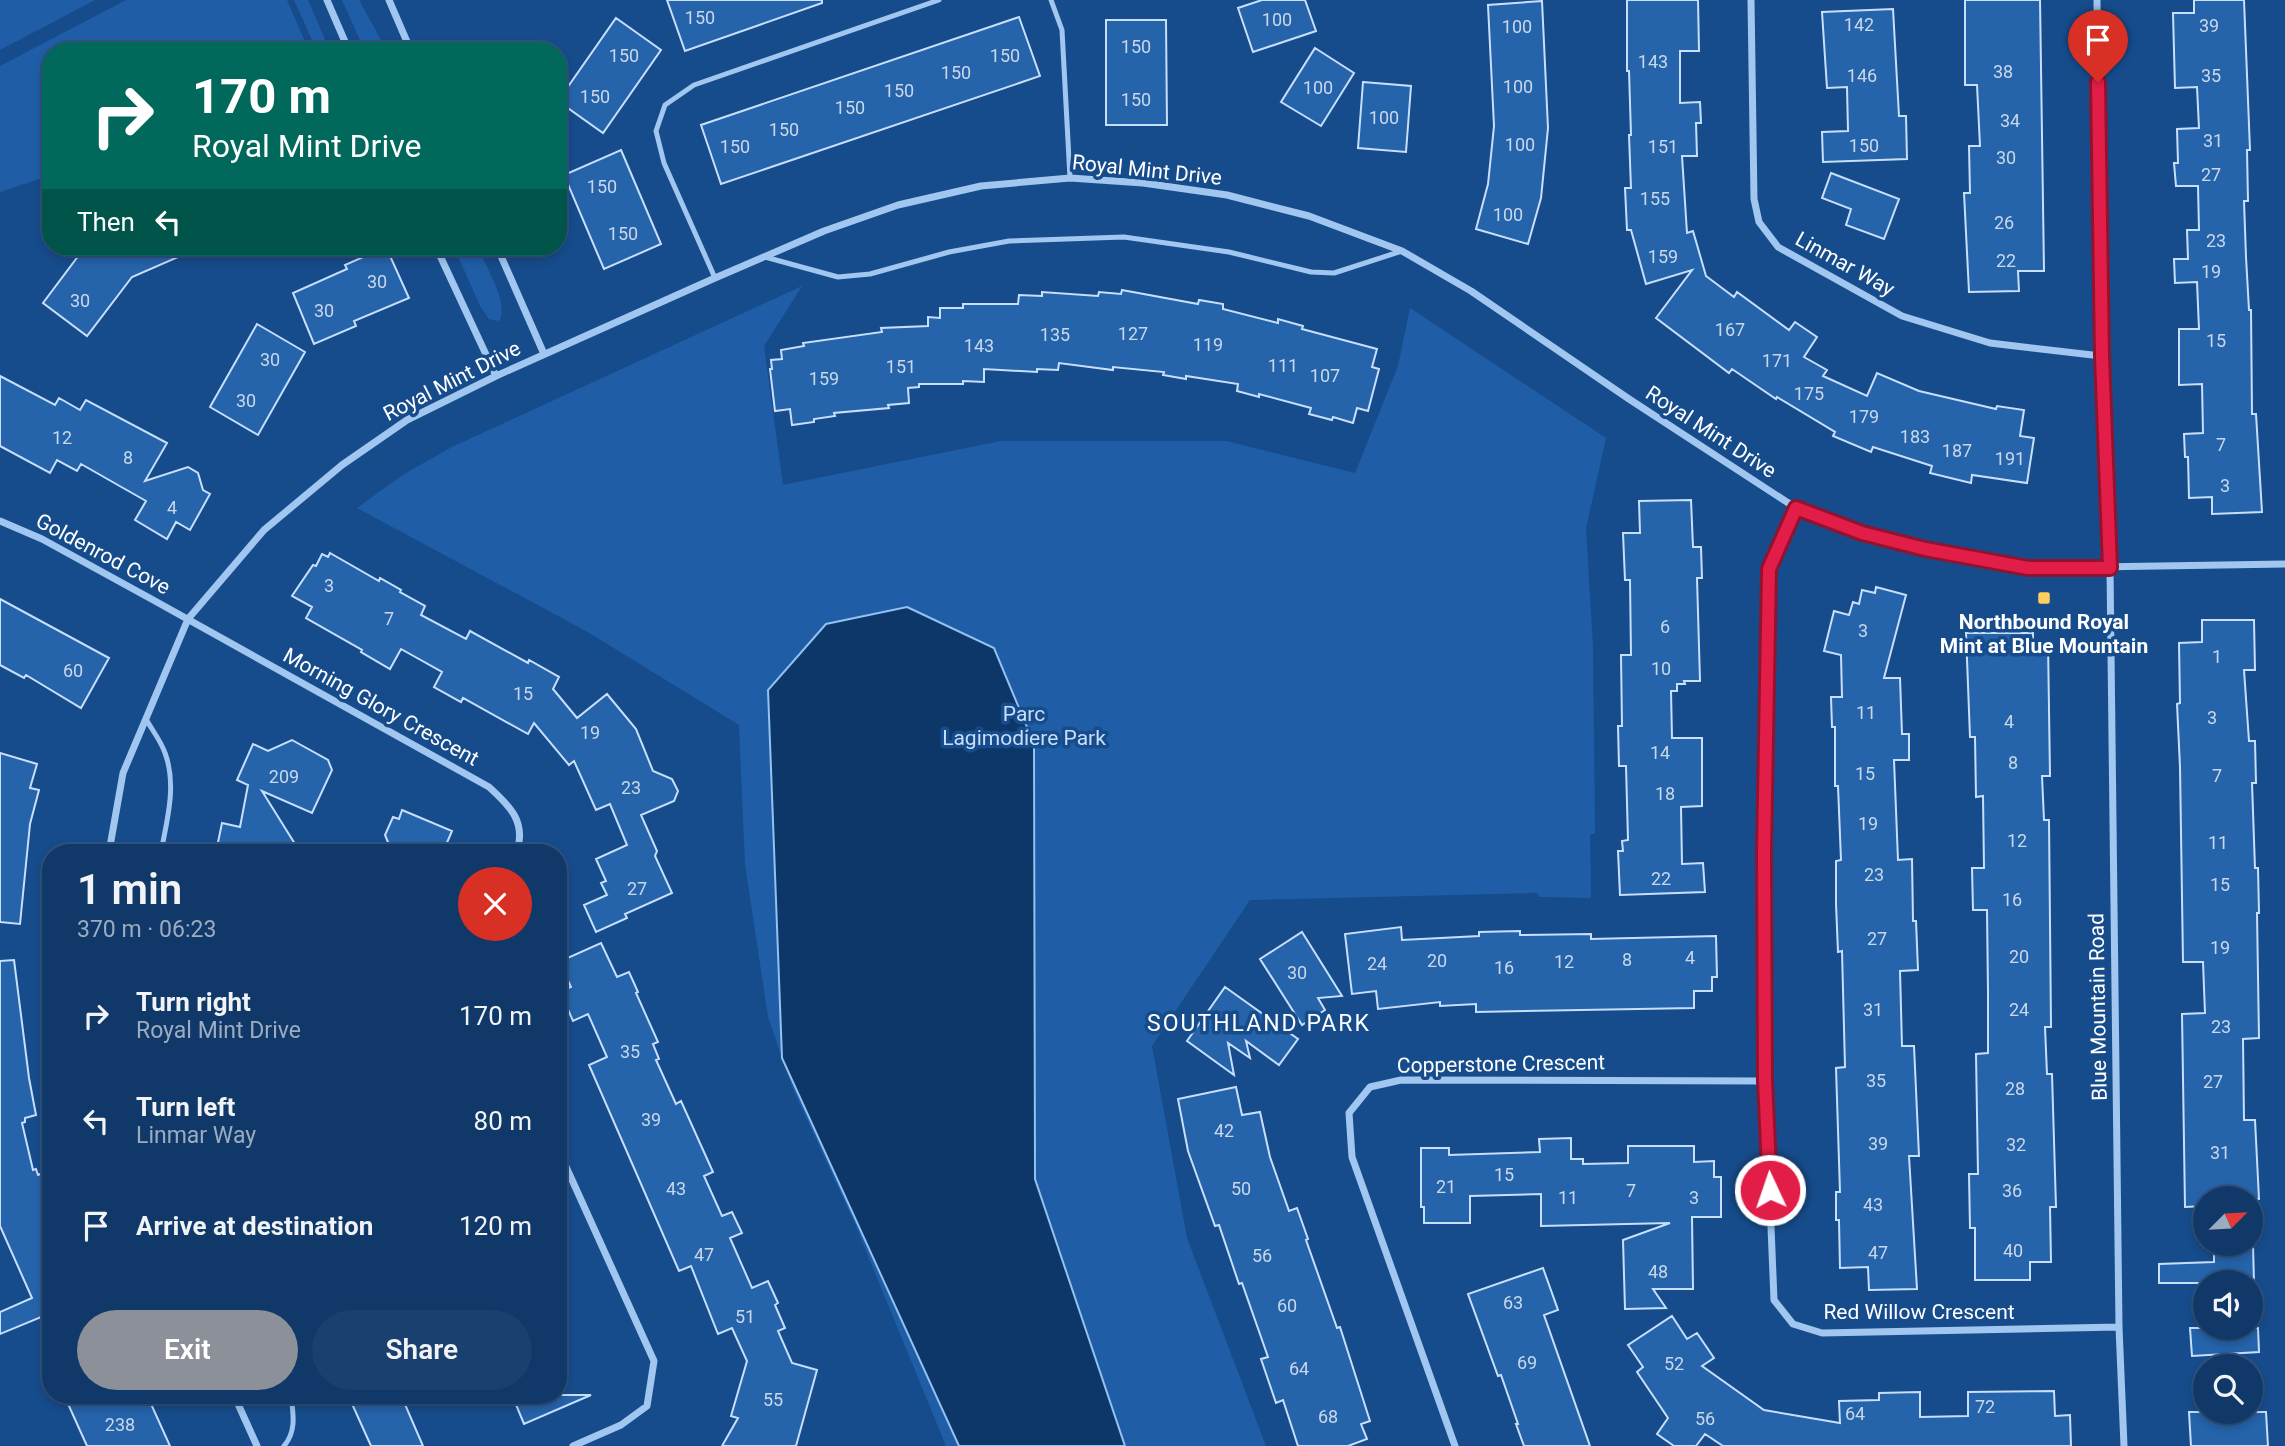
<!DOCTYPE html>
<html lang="en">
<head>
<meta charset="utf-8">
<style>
	:root { --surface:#103969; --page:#19406f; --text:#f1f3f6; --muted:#9cacc0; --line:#30537d; --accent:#8c9099 }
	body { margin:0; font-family:Roboto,sans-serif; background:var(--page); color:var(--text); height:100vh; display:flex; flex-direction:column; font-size:26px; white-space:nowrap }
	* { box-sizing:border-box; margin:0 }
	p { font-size:23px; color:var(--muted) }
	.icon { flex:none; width:38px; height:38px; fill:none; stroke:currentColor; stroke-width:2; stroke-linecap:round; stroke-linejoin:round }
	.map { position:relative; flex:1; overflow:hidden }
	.details { position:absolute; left:42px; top:844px; width:525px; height:560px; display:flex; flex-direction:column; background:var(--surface); border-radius:28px; box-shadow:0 4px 10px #0003,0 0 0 2px var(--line) }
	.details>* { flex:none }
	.hud { position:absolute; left:42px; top:42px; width:525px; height:214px; border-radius:28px; box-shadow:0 4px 10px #0003,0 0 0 2px var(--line); background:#00695c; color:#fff; overflow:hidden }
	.needle { width:46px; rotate:66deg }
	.buttons { position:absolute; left:2193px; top:1186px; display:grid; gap:14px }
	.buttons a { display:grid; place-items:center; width:70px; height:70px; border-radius:50%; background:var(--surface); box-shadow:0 4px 10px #0003,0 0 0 2px var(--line); font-size:35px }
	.pin { position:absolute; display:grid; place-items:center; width:60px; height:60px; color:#fff; margin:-72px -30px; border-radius:50% 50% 50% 0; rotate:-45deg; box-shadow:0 0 7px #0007 }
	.pin .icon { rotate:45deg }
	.me { position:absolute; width:77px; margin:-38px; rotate:357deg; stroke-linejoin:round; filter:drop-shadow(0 0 5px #0008) }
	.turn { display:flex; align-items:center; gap:24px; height:147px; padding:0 35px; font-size:32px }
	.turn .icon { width:91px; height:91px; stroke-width:2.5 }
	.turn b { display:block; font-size:49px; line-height:60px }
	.then { display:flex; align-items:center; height:66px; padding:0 35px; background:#0003; gap:14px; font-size:26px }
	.round { display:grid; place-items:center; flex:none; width:74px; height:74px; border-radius:37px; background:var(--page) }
	.headline { display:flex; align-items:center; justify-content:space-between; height:119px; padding:0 35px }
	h1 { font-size:42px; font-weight:600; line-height:52px }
	.cta { display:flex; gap:14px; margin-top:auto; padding:14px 35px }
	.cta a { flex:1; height:80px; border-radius:42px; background:var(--accent); color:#fff; font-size:28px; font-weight:600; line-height:80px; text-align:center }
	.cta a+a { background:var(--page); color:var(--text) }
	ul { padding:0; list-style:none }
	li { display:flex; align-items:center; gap:21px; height:105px; padding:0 35px }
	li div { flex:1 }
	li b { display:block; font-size:26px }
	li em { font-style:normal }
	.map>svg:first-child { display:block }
</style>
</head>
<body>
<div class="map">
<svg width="2285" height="1446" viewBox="0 0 2285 1446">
	<rect width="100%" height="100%" fill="#164c8c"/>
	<path fill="#1f5ea6" d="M0,0H95L0,50Z
		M126,0H287L309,51H51V175L0,192V66Z
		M294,0H308L330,51H317Z
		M342,0H359L387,51H365Z
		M454,247H477C485,264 510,305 499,321L489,319L480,306Z
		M802,286L764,346L783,485L1001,441H1226L1355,473L1398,366L1410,308L1606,438L1586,528L1593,647L1595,834H1590L1591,898L1539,897L1538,893L1250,900L1152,1046L1187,1238L1266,1446H946L855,1224L793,1089L768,1017L745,864L739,725L586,631L357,508L404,474L452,447Z"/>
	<path fill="#0e3769" stroke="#93c1f2" stroke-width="2" d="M907,607L994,648L1034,744L1035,1179L1125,1446H959L782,1058L768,690L826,624Z"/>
	<path fill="#2563ab" stroke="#c7dffb" stroke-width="2" d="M667,0H822V3L685,51Z
		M1262,0H1305L1316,31L1253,52L1238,8Z
		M1627,0H1698L1699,51H1680V103L1700,102L1701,123H1696L1697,156H1682L1687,233L1693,231L1706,276L1734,297L1737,292L1789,330L1795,322L1817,337L1804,357L1827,370L1823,376L1867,396L1877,373L1919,391L1996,409L1997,406L2024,410L2020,436L2034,438L2027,483L1972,475L1971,483L1930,473L1932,466L1873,447L1871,452L1833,436L1835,432L1777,397L1776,399L1732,369L1729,373L1656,318L1692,270L1646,284L1631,230H1627L1625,188H1631L1629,135H1631L1629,71H1627Z
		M1965,0H2040L2044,271H2018L2019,291L1969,292L1964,193H1970L1969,146H1980L1977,85H1965Z
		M2194,0H2244L2250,150H2247L2248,201H2244L2246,257L2249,310H2251L2252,414H2256L2262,512L2212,514V497L2189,498L2188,457H2185L2184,434L2203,433L2202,384L2179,385V329H2199L2197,282L2175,283L2174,259H2188L2187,230H2199L2198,186H2176L2174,163H2178L2177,129L2199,128L2197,87L2175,88L2173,13H2194Z
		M1542,1L1548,128L1541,198L1528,244L1476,229L1488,184L1494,126L1488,5Z
		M1893,9L1899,116H1906L1907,159L1823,162L1822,132L1848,131L1847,87L1827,88L1822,12Z
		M1019,17L1040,76L721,184L701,125Z
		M616,18L661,50L603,133L558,101Z
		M1106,20H1166L1167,125H1106Z
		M1315,48L1354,73L1321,126L1281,102Z
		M1363,82L1411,86L1406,152L1358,148Z
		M621,150L661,244L604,269L564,175Z
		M1831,173L1899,199L1884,239L1846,225L1851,209L1822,198Z
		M85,247H201L132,277L87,336L43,303Z
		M386,247L409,298L354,321L356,326L314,344L293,293L347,269L345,265Z
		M1122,290L1198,304L1199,300L1223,304V309L1278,323V319L1303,326L1302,329L1377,349L1372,367L1379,369L1368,411L1357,408L1353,423L1333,417L1332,420L1309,414L1311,408L1259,394V397L1237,391L1238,384L1186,376V379L1163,375L1164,372L1113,367V370L1059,363L1058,370L1037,369V372L984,369V382L963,381V384H919V387L908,388L909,403L888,405L889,408L834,413L835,416L814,419V422L792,425L790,409L775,411L770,369H772L771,360L782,359L781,350L804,346L803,343L882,332L881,328L928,326V317L940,318V308H963V304H1018L1019,295L1042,296V292L1098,296L1099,292L1121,294Z
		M257,324L305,352L258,435L210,407Z
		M0,376L55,405L59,398L80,410L86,400L167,443L145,481L188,467L198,473L203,490L210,494L190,530L176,522L167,539L135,520L146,501L81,464L77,471L57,460L50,473L0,446Z
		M1691,500L1693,547H1701L1702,578H1697L1700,681H1684L1685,684H1677V691H1671L1672,738H1702V806L1681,807L1682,864L1703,863L1705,892L1620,895L1618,851H1623L1622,841L1628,840L1626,766H1619L1618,726H1622L1621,655H1631L1630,580H1625L1623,533H1640L1639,501Z
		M330,553L379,581L380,578L401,590L400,592L425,606L421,615L466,639L470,631L528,663L529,660L559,677L553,689L577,718L607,694L636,729L653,771L672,779L678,791L674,801L641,815L657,851L655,856L672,893L625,914L627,918L596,932L584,905L607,895L601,883L606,881L596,859L627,845L610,804L596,810L574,761L569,765L534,723L528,734L463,698L461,702L434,687L442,672L401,649L390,669L361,652L362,650L306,618L312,607L292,596L313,565L316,566L322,554L328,557Z
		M1876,587L1906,595L1884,678H1900L1902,734H1909V760H1894L1898,860L1912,859L1913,921H1916L1918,970L1900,971L1902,1046H1914L1919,1156H1909L1917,1289L1869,1290L1868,1267L1840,1268L1839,1220H1836V1192H1840L1836,1068L1845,1067L1842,951L1838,952L1836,904V861L1841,860L1838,786H1835V727H1832L1831,697H1842L1841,655L1824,651L1834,611L1849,615L1853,602L1859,604L1862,590L1875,593Z
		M0,599L109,658L81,708L26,675L24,678L0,665Z
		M2202,620H2254L2255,670H2244L2249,741H2255L2256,783H2252L2255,868H2258L2259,913H2257L2259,1038L2243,1039L2244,1120H2255L2259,1199H2205V1206L2185,1207L2182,1014L2205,1013L2203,962H2183L2180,767L2177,704L2180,703L2179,643L2202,642Z
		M1966,633H2033V642H2048L2050,776H2042L2044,820H2049L2051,1027H2045L2047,1074H2052L2056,1207H2050L2051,1262H2030V1280H1975V1228H1970L1969,1174H1978L1976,1054L1988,1053V992L1987,910H1973L1972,868H1984L1983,796L1976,797L1975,737H1970Z
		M292,740L328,760L332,770L312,813L262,791L300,852H216L222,823L240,827L248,785L237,780L253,744L268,751Z
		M0,753L37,764L30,788L39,790L30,824L20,924L0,922Z
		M402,810L452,831L443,852H392L385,835L393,817L399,819Z
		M1401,927L1402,940L1479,936V932L1520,931V935L1591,934V939L1716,936L1717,977H1712V991H1694V1008L1476,1012V1004L1440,1006V1002L1378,1009L1376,991L1352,994L1345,934Z
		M1302,932L1342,996L1318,998L1325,1010L1302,1025L1260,959Z
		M601,943L617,977L629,972L638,992L636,993L658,1042L653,1044L659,1059L656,1060L676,1104L681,1101L713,1172L704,1176L722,1216L732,1212L742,1233L730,1238L752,1288L768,1281L778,1303L775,1305L785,1328L778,1331L792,1363L817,1370L796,1446H722L738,1418L731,1416L747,1361L732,1328L718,1334L691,1266L679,1271L589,1065L607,1057L588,1014L573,1021L560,991L571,987L565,974L568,973L563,960Z
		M14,960L29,1078L36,1115L25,1118V1122L22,1123L33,1170L36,1169L38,1175L51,1170V1340L41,1317L0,1334V1312L32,1298L0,1226V961Z
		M1225,987L1298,1039L1279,1065L1246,1041L1250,1058L1228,1043L1234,1075L1187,1041Z
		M1236,1087L1242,1115L1260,1112L1270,1157L1289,1211L1297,1208L1308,1239L1306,1240L1337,1328L1340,1327L1370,1421L1361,1424L1367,1439L1348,1446H1298L1283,1400L1276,1403L1261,1359L1268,1357L1242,1283L1239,1284L1219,1225L1215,1226L1188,1151L1178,1099Z
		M1571,1138V1159H1583V1164L1628,1163V1146H1694V1162L1714,1161V1177H1721V1217H1692L1693,1289H1653L1666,1308L1625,1309L1623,1240L1670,1223L1541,1226V1194L1470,1196V1223H1424V1207H1421V1148H1449V1155L1540,1152L1539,1139Z
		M2214,1244H2253L2254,1283H2159V1264L2214,1262Z
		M1543,1268L1558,1310L1544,1315L1590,1446H1524L1516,1424H1518L1501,1375L1498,1376L1468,1294Z
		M1672,1316L1687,1339L1697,1333L1714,1358L1702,1366L1764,1410L1840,1423L1839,1401L1879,1400V1393L1920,1392V1417L1968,1416V1392L2054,1391L2055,1416L2070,1415L2071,1446H1723L1705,1434L1696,1446H1674L1657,1434L1668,1418L1637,1372L1643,1367L1628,1345Z
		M2190,1328H2258L2259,1352L2192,1356Z
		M64,1395H147L170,1446H87Z
		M348,1395H401L423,1446H371Z
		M512,1395H591L524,1424Z
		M2189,1412H2266L2268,1446H2191Z"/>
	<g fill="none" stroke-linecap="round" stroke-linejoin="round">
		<path stroke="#a1c6ef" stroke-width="5" d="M1051,0L1062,30L1070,178
			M765,257L838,277L870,274L949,252L1009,241L1124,237L1229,252L1311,272L1334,273L1402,251
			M715,278L664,163L656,131L665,105L694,85L939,0
			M146,719C152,730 161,741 165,753C177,785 167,820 161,852
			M284,1446C297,1431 293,1413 291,1395"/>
		<path stroke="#a1c6ef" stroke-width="7" d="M327,0L349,51
			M389,0L411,51
			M1751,0L1754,199L1759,222L1778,247L1902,316L1990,343L2101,356
			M2097,0L2101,356L2110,568L2119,1327L2124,1446
			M436,247L496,376
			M497,247L544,354
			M1796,508L1769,569L1764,827L1765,1081L1774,1300L1793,1324L1822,1333L2119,1327
			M0,521L42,539L155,601L489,787C511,807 526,822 517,852
			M109,852L123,773L188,619L264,530L342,465L407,420L496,376L715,278L824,231L898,205L981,186L1070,178L1143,183L1227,195L1309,216L1402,251L1471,291L1629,399L1796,508L1862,533L1925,549L2028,568L2285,564
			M558,1149L654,1361L647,1406L621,1425L573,1446
			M234,1395L257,1446
			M1455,1446L1352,1157L1349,1113L1370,1087L1401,1080L1765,1081"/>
	</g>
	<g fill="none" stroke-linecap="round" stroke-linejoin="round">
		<defs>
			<path id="route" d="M1770,1190L1765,1081L1764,853L1769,569L1796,508L1862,533L1925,549L2028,568H2110L2102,356L2098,82"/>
		</defs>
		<use href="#route" stroke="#92132f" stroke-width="18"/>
		<use href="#route" stroke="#e11d48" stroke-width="12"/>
	</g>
	<rect fill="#ffce5f" stroke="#164c8c" stroke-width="2.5" x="2037" y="591" width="14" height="14" rx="3.5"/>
	<g text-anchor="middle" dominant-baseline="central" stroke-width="7" stroke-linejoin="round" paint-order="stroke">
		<g font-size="18" fill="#c8d8ea">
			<text x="700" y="17">150</text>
			<text x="1277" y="19">100</text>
			<text x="1859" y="24">142</text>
			<text x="2209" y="25">39</text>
			<text x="1517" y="26">100</text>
			<text x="1136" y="46">150</text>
			<text x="624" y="55">150</text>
			<text x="1005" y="55">150</text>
			<text x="1653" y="61">143</text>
			<text x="2003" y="71">38</text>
			<text x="956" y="72">150</text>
			<text x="1862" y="75">146</text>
			<text x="2211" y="75">35</text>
			<text x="1518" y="86">100</text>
			<text x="1318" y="87">100</text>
			<text x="899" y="90">150</text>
			<text x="595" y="96">150</text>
			<text x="1136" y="99">150</text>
			<text x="850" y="107">150</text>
			<text x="1384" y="117">100</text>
			<text x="2010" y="120">34</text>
			<text x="784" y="129">150</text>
			<text x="2213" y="140">31</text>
			<text x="1520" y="144">100</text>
			<text x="1864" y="145">150</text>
			<text x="735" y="146">150</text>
			<text x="1663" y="146">151</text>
			<text x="2006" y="157">30</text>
			<text x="2211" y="174">27</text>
			<text x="602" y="186">150</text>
			<text x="1655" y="198">155</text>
			<text x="1508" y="214">100</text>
			<text x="2004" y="222">26</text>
			<text x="623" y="233">150</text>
			<text x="2216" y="240">23</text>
			<text x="1663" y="256">159</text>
			<text x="2006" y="260">22</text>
			<text x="2211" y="271">19</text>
			<text x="377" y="281">30</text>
			<text x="80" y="300">30</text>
			<text x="324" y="310">30</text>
			<text x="1730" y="329">167</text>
			<text x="1133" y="333">127</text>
			<text x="1055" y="334">135</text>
			<text x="2216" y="340">15</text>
			<text x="1208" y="344">119</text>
			<text x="979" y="345">143</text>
			<text x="270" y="359">30</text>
			<text x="1777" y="360">171</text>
			<text x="1283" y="365">111</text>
			<text x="901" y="366">151</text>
			<text x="1325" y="375">107</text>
			<text x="824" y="378">159</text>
			<text x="1809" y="393">175</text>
			<text x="246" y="400">30</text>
			<text x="1864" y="416">179</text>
			<text x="1915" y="436">183</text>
			<text x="62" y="437">12</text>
			<text x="2221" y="444">7</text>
			<text x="1957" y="450">187</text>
			<text x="128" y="457">8</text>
			<text x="2010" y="458">191</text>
			<text x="2225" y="485">3</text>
			<text x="172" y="507">4</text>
			<text x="329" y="585">3</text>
			<text x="389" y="618">7</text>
			<text x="1665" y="626">6</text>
			<text x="1863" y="630">3</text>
			<text x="2217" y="656">1</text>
			<text x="1661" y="668">10</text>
			<text x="73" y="670">60</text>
			<text x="523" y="693">15</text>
			<text x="1866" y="712">11</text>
			<text x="2212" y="717">3</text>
			<text x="2009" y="721">4</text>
			<text x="590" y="732">19</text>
			<text x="1660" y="752">14</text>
			<text x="2013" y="762">8</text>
			<text x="1865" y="773">15</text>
			<text x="2217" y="775">7</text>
			<text x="284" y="776">209</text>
			<text x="631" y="787">23</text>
			<text x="1665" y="793">18</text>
			<text x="1868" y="823">19</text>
			<text x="2017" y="840">12</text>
			<text x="2218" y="842">11</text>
			<text x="1874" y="874">23</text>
			<text x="1661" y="878">22</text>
			<text x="2220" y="884">15</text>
			<text x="637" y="888">27</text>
			<text x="2012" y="899">16</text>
			<text x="1877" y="938">27</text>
			<text x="2220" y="947">19</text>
			<text x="2019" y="956">20</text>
			<text x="1690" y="957">4</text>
			<text x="1627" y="959">8</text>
			<text x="1437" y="960">20</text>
			<text x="1564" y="961">12</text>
			<text x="1377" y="963">24</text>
			<text x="1504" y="967">16</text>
			<text x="1297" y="972">30</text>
			<text x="1873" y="1009">31</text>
			<text x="2019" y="1009">24</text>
			<text x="2221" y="1026">23</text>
			<text x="630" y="1051">35</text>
			<text x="1876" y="1080">35</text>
			<text x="2213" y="1081">27</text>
			<text x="2015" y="1088">28</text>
			<text x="651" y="1119">39</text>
			<text x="1224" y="1130">42</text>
			<text x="1878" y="1143">39</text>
			<text x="2016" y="1144">32</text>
			<text x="2220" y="1152">31</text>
			<text x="1504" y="1174">15</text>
			<text x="1446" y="1186">21</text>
			<text x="676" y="1188">43</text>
			<text x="1241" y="1188">50</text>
			<text x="1631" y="1190">7</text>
			<text x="2012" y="1190">36</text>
			<text x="1568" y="1197">11</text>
			<text x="1694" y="1197">3</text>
			<text x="1873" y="1204">43</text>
			<text x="2013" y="1250">40</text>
			<text x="1878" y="1252">47</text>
			<text x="704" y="1254">47</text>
			<text x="1262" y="1255">56</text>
			<text x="1658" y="1271">48</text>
			<text x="1513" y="1302">63</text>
			<text x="1287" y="1305">60</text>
			<text x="745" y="1316">51</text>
			<text x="1527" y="1362">69</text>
			<text x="1674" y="1363">52</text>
			<text x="1299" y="1368">64</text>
			<text x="773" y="1399">55</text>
			<text x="1985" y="1406">72</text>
			<text x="1855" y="1413">64</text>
			<text x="1328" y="1416">68</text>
			<text x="1705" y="1418">56</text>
			<text x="120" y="1424">238</text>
		</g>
		<g font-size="21" fill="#fff" stroke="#164c8c">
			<text transform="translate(1147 170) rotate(6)">Royal Mint Drive</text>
			<text transform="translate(1845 264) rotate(29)">Linmar Way</text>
			<text transform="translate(452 381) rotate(-27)">Royal Mint Drive</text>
			<text transform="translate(1711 432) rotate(33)">Royal Mint Drive</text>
			<text transform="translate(103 554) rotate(28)">Goldenrod Cove</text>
			<text transform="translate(381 707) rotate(29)">Morning Glory Crescent</text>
			<text transform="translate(2098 1007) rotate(-91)">Blue Mountain Road</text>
			<text transform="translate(1501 1064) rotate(-1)">Copperstone Crescent</text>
			<text x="1919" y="1312">Red Willow Crescent</text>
		</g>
		<g font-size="21" font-weight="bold" fill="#fff" stroke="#164c8c">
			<text x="2044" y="622">Northbound Royal<tspan x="2044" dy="24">Mint at Blue Mountain</tspan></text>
		</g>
		<g font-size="21" fill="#c7dffb" stroke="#164c8c">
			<text x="1024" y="714">Parc<tspan x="1024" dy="24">Lagimodiere Park</tspan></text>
		</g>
		<g font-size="23" letter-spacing="2" fill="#fff" stroke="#164c8c">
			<text x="1259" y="1023">SOUTHLAND PARK</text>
		</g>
	</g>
</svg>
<div class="buttons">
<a><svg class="needle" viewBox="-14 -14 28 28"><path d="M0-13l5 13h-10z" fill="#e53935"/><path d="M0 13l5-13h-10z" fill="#9cacc0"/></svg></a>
<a><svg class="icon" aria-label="sound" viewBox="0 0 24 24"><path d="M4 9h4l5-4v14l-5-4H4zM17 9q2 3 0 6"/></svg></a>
<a><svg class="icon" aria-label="search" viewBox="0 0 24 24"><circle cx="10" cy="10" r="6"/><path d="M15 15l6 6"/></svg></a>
</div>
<div class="pin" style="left:2098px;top:82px;background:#d93025"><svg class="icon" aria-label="arrive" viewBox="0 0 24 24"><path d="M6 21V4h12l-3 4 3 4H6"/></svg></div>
<svg class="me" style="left:1770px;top:1190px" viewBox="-20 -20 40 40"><circle r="17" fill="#e11d48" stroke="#fff" stroke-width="3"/><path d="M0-11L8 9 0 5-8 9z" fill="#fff"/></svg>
<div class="hud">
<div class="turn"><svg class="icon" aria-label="right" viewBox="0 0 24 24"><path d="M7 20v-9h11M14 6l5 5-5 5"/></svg><div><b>170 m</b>Royal Mint Drive</div></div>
<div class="then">Then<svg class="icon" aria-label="left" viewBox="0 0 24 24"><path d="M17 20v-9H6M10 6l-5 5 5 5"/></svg></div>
</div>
<section class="details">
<div class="headline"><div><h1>1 min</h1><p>370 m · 06:23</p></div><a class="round" style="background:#d93025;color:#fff"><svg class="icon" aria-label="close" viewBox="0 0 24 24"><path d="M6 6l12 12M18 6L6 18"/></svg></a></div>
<ul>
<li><svg class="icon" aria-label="right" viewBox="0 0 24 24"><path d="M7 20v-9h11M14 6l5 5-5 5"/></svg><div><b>Turn right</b><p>Royal Mint Drive</p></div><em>170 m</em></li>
<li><svg class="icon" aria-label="left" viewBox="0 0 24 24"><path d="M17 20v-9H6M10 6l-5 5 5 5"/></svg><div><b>Turn left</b><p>Linmar Way</p></div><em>80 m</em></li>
<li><svg class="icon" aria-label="arrive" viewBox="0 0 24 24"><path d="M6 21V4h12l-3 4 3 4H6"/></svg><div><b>Arrive at destination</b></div><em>120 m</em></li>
</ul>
<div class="cta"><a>Exit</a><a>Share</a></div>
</section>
</div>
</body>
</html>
